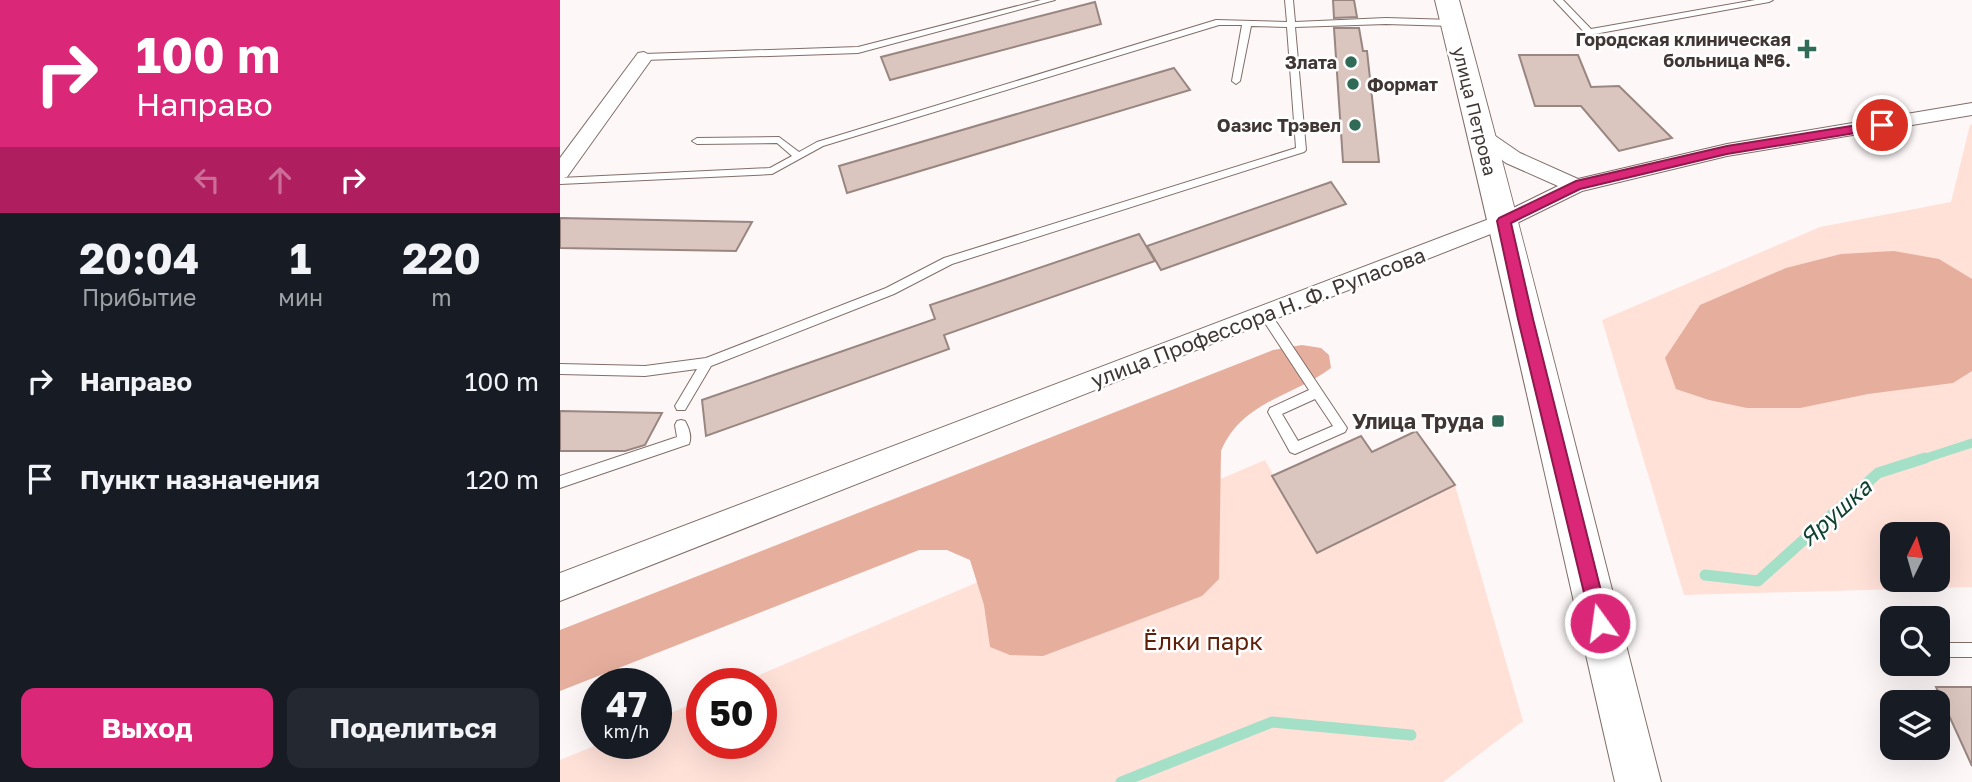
<!DOCTYPE html>
<html lang="ru">
<head>
<meta charset="utf-8">
<style>
	:root { --surface:#171b24; --page:#242831; --text:#f1f3f6; --muted:#9ea1a6; --accent:#db2777 }
	body { margin:0; font-family:"Golos Text",sans-serif; background:var(--page); color:var(--text); height:100vh; display:flex; flex-direction:column; font-size:26px; white-space:nowrap }
	* { box-sizing:border-box; margin:0 }
	p { font-size:23px; color:var(--muted) }
	.icon { flex:none; width:38px; height:38px; fill:none; stroke:currentColor; stroke-width:2; stroke-linecap:round; stroke-linejoin:round }
	.map { position:relative; flex:1; overflow:hidden }
	.details { display:flex; flex-direction:column; background:var(--surface); width:560px }
	.details>* { flex:none }
	.guide { background:#db2777; color:#fff; overflow:hidden }
	.needle { width:46px; rotate:5deg }
	.fabs { position:absolute; left:1320px; top:522px; display:grid; gap:14px }
	.fabs a { display:grid; place-items:center; width:70px; height:70px; border-radius:14px; background:var(--surface); box-shadow:0 7px 28px #0002; font-size:35px }
	.speed { position:absolute; left:21px; top:668px; display:flex; gap:14px; font-size:35px; font-weight:700; text-align:center }
	.speed>* { display:grid; place-content:center; width:91px; height:91px; border-radius:50%; background:var(--surface); box-shadow:0 7px 28px #0002; line-height:1 }
	.speed small { font-size:18px; font-weight:400 }
	.speed .limit { border:10px solid #d22; background:#fff; color:#111 }
	.pin { position:absolute; display:grid; place-items:center; width:60px; height:60px; color:#fff; margin:-30px; border:4px solid #fff; border-radius:50%; box-shadow:0 2px 7px #0007 }
	.me { position:absolute; width:77px; margin:-38px; rotate:346deg; stroke-linejoin:round; filter:drop-shadow(0 0 5px #0008) }
	.turn { display:flex; align-items:center; gap:24px; height:147px; padding:0 21px; font-size:32px }
	.turn .icon { width:91px; height:91px; stroke-width:2.5 }
	.turn b { display:block; font-size:49px; line-height:60px }
	.lanes { display:flex; align-items:center; height:66px; padding:0 21px; background:#0003; justify-content:center; gap:35px; direction:ltr }
	.lanes .off { opacity:.35 }
	.eta { display:flex; justify-content:space-evenly; align-items:center; height:119px; text-align:center }
	.eta b { font-size:42px; font-weight:700; line-height:49px }
	.cta { display:flex; gap:14px; margin-top:auto; padding:14px 21px }
	.cta a { flex:1; height:80px; border-radius:14px; background:var(--accent); color:#fff; font-size:28px; font-weight:700; line-height:80px; text-align:center }
	.cta a+a { background:var(--page); color:var(--text) }
	ul { padding:0; list-style:none }
	li { display:flex; align-items:center; gap:21px; height:98px; padding:0 21px }
	li div { flex:1 }
	li b { display:block; font-size:26px }
	li em { font-style:normal }
	main { display:flex; flex:1; min-height:0 }
	.map>svg:first-child { display:block }
</style>
</head>
<body>
<main>
<section class="details">
<div class="guide">
<div class="turn"><svg class="icon" aria-label="right" viewBox="0 0 24 24"><path d="M7 20v-9h11M14 6l5 5-5 5"/></svg><div><b>100 m</b>Направо</div></div>
<div class="lanes"><svg class="icon off" aria-label="left" viewBox="0 0 24 24"><path d="M17 20v-9H6M10 6l-5 5 5 5"/></svg><svg class="icon off" aria-label="ahead" viewBox="0 0 24 24"><path d="M12 20V5M6 11l6-6 6 6"/></svg><svg class="icon" aria-label="right" viewBox="0 0 24 24"><path d="M7 20v-9h11M14 6l5 5-5 5"/></svg></div>
</div>
<div class="eta">
<div><b>20:04</b><p>Прибытие</p></div>
<div><b>1</b><p>мин</p></div>
<div><b>220</b><p>m</p></div>
</div>
<ul>
<li><svg class="icon" aria-label="right" viewBox="0 0 24 24"><path d="M7 20v-9h11M14 6l5 5-5 5"/></svg><div><b>Направо</b></div><em>100 m</em></li>
<li><svg class="icon" aria-label="arrive" viewBox="0 0 24 24"><path d="M6 21V4h12l-3 4 3 4H6"/></svg><div><b>Пункт назначения</b></div><em>120 m</em></li>
</ul>
<div class="cta"><a>Выход</a><a>Поделиться</a></div>
</section>
<div class="map">
<svg width="1412" height="782" viewBox="0 0 1412 782">
	<rect width="100%" height="100%" fill="#fdf8f7"/>
	<path fill="#ffe1d8" fill-rule="evenodd" d="M1412,124V587L1124,595L1042,320L1260,227L1391,202L1410,125ZM1332,534H1377V579H1332Z
		M705,460L757,553L895,485L963,721L883,782H0V760L39,744H96V719L142,700V744H201V684H178Z"/>
	<path fill="#e6ae9d" d="M1334,251L1379,259L1412,279V371L1393,383L1308,394L1240,408H1187L1149,400L1116,389L1105,358L1140,305L1226,268L1281,254Z
		M742,345L761,348L769,355L771,368C730,398 682,401 661,451L659,579L642,596L483,656L450,655L430,647L424,605L410,560L387,550H359L0,691V630L713,350Z"/>
	<g fill="none" stroke-linecap="round" stroke-linejoin="round">
		<path stroke="#a4e0c7" stroke-width="9" d="M1360,460L1412,443"/>
		<path stroke="#a4e0c7" stroke-width="11" d="M1145,575L1198,581L1318,473L1365,458
			M561,782L712,722L851,735"/>
	</g>
	<path fill="#dbc5bf" stroke="#998680" stroke-width="2" d="M773,0H794L797,17L774,18Z
		M535,2L541,24L330,80L321,57Z
		M774,28H799L803,51H807L819,162H783Z
		M959,55H1018L1031,87L1059,86L1112,138L1059,151L1021,106H975Z
		M614,68L630,90L287,193L279,166Z
		M771,182L786,204L601,270L587,246Z
		M0,218L192,222L176,251L0,248Z
		M579,234L595,261L384,335L389,349L146,436L142,400L375,319L370,305Z
		M0,411L102,413L85,445L65,451H0Z
		M856,431L895,485L757,553L712,476L801,436L812,452Z
		M1376,687H1412V766Z"/>
	<g fill="none" stroke-linecap="round" stroke-linejoin="round">
		<defs>
			<path id="lane" d="M481,0H495L298,53L84,60L80,57L84,54L298,47Z
				M725,0H733L735,22L826,18L893,20L897,23L893,26L826,24L735,27L746,150L744,152L392,264L334,294L151,366L125,410H117L115,406L137,369L85,376L0,374V364L85,366L146,358L326,288L384,258L736,148L727,27L691,26L680,81L676,84L672,81L682,25H659L263,146L212,174L0,184V178L210,168L232,156L217,143L137,144L132,141L137,138L219,137L239,152L257,142L656,20L727,22Z
				M994,0H1003L1031,29L1195,0H1213L1209,2L1029,35L1026,34Z
				M705,310L709,311L787,428L785,432L735,454L730,452L708,412L710,408L749,390L701,317L699,314ZM755,399L773,426L738,441L722,414Z
				M121,420L125,421C129,428 132,437 129,444L0,488V476L117,437L115,425L117,421Z
				M1377,643H1412V657H1377Z"/>
			<path id="street" d="M84,52L93,57L7,177L0,179V158L78,53Z
				M1412,103V115L1167,156L1022,191L951,226L0,601V573L937,216L998,186L946,163L914,139L911,135L914,131H928L960,153L1018,179L1167,144Z"/>
			<path id="secondary" d="M875,0H899C970,260 1034,521 1101,782H1055C995,521 938,260 875,0Z"/>
		</defs>
		<use href="#lane" stroke="#816e68" stroke-width="2"/>
		<use href="#street" stroke="#816e68" stroke-width="2"/>
		<use href="#secondary" stroke="#816e68" stroke-width="2"/>
		<use href="#lane" fill="#fff" fill-rule="evenodd"/>
		<use href="#street" fill="#fff" fill-rule="evenodd"/>
		<use href="#secondary" fill="#fff" fill-rule="evenodd"/>
	</g>
	<path fill="#db2777" stroke="#8e194d" stroke-width="2" d="M1322,121L1326,122V128L1167,154L1020,189L951,223L973,319L1049,623L1046,630L1040,633L1033,630L958,319L937,221L939,218L1016,181L1167,146Z"/>
	<g fill="#2f6b56" stroke="#fff" stroke-width="2.5">
		<path d="M1243.5 38.5h7v7h7v7h-7v7h-7v-7h-7v-7h7z"/>
		<circle cx="791" cy="62" r="7"/>
		<circle cx="793" cy="84" r="7"/>
		<circle cx="795" cy="125" r="7"/>
		<rect x="931" y="414" width="14" height="14" rx="3.5"/>
	</g>
	<g text-anchor="middle" dominant-baseline="central" stroke-width="5" stroke-linejoin="round" paint-order="stroke">
		<g font-size="18" font-weight="bold" fill="#403735" stroke="#fff" text-anchor="end">
			<text x="1231" y="39">Городская клиническая<tspan x="1231" dy="21">больница №6.</tspan></text>
			<text x="777" y="62">Злата</text>
			<text x="807" y="84" text-anchor="start">Формат</text>
			<text x="781" y="125">Оазис Трэвел</text>
		</g>
		<g font-size="18" fill="#403735" stroke="#fff">
			<text transform="translate(915 111) rotate(76)">улица Петрова</text>
		</g>
		<g font-size="21" fill="#403735" stroke="#fff">
			<text transform="translate(698 317) rotate(-21)">улица Профессора Н. Ф. Рупасова</text>
		</g>
		<g font-size="21" font-weight="bold" fill="#403735" stroke="#fff" text-anchor="end">
			<text x="924" y="421">Улица Труда</text>
		</g>
		<g font-size="23" font-style="italic" fill="#104231" stroke="#fff">
			<text transform="translate(1275 512) rotate(-42)">Ярушка</text>
		</g>
		<g font-size="24" fill="#601f08" stroke="#fff">
			<text x="643" y="640">Ёлки парк</text>
		</g>
	</g>
</svg>
<div class="fabs">
<a><svg class="needle" viewBox="-14 -14 28 28"><path d="M0-13l5 13h-10z" fill="#e53935"/><path d="M0 13l5-13h-10z" fill="#9ea1a6"/></svg></a>
<a><svg class="icon" aria-label="search" viewBox="0 0 24 24"><circle cx="10" cy="10" r="6"/><path d="M15 15l6 6"/></svg></a>
<a><svg class="icon" aria-label="layers" viewBox="0 0 24 24"><path d="M12 4l9 5-9 5-9-5zM3 14l9 5 9-5"/></svg></a>
</div>
<div class="speed"><div>47<small>km/h</small></div><div class="limit">50</div></div>
<div class="pin" style="left:1322px;top:125px;background:#d93025"><svg class="icon" aria-label="arrive" viewBox="0 0 24 24"><path d="M6 21V4h12l-3 4 3 4H6"/></svg></div>
<svg class="me" style="left:1040px;top:623px" viewBox="-20 -20 40 40"><circle r="17" fill="#db2777" stroke="#fff" stroke-width="3"/><path d="M0-11L8 9 0 5-8 9z" fill="#fff"/></svg>
</div>
</main>
</body>
</html>
